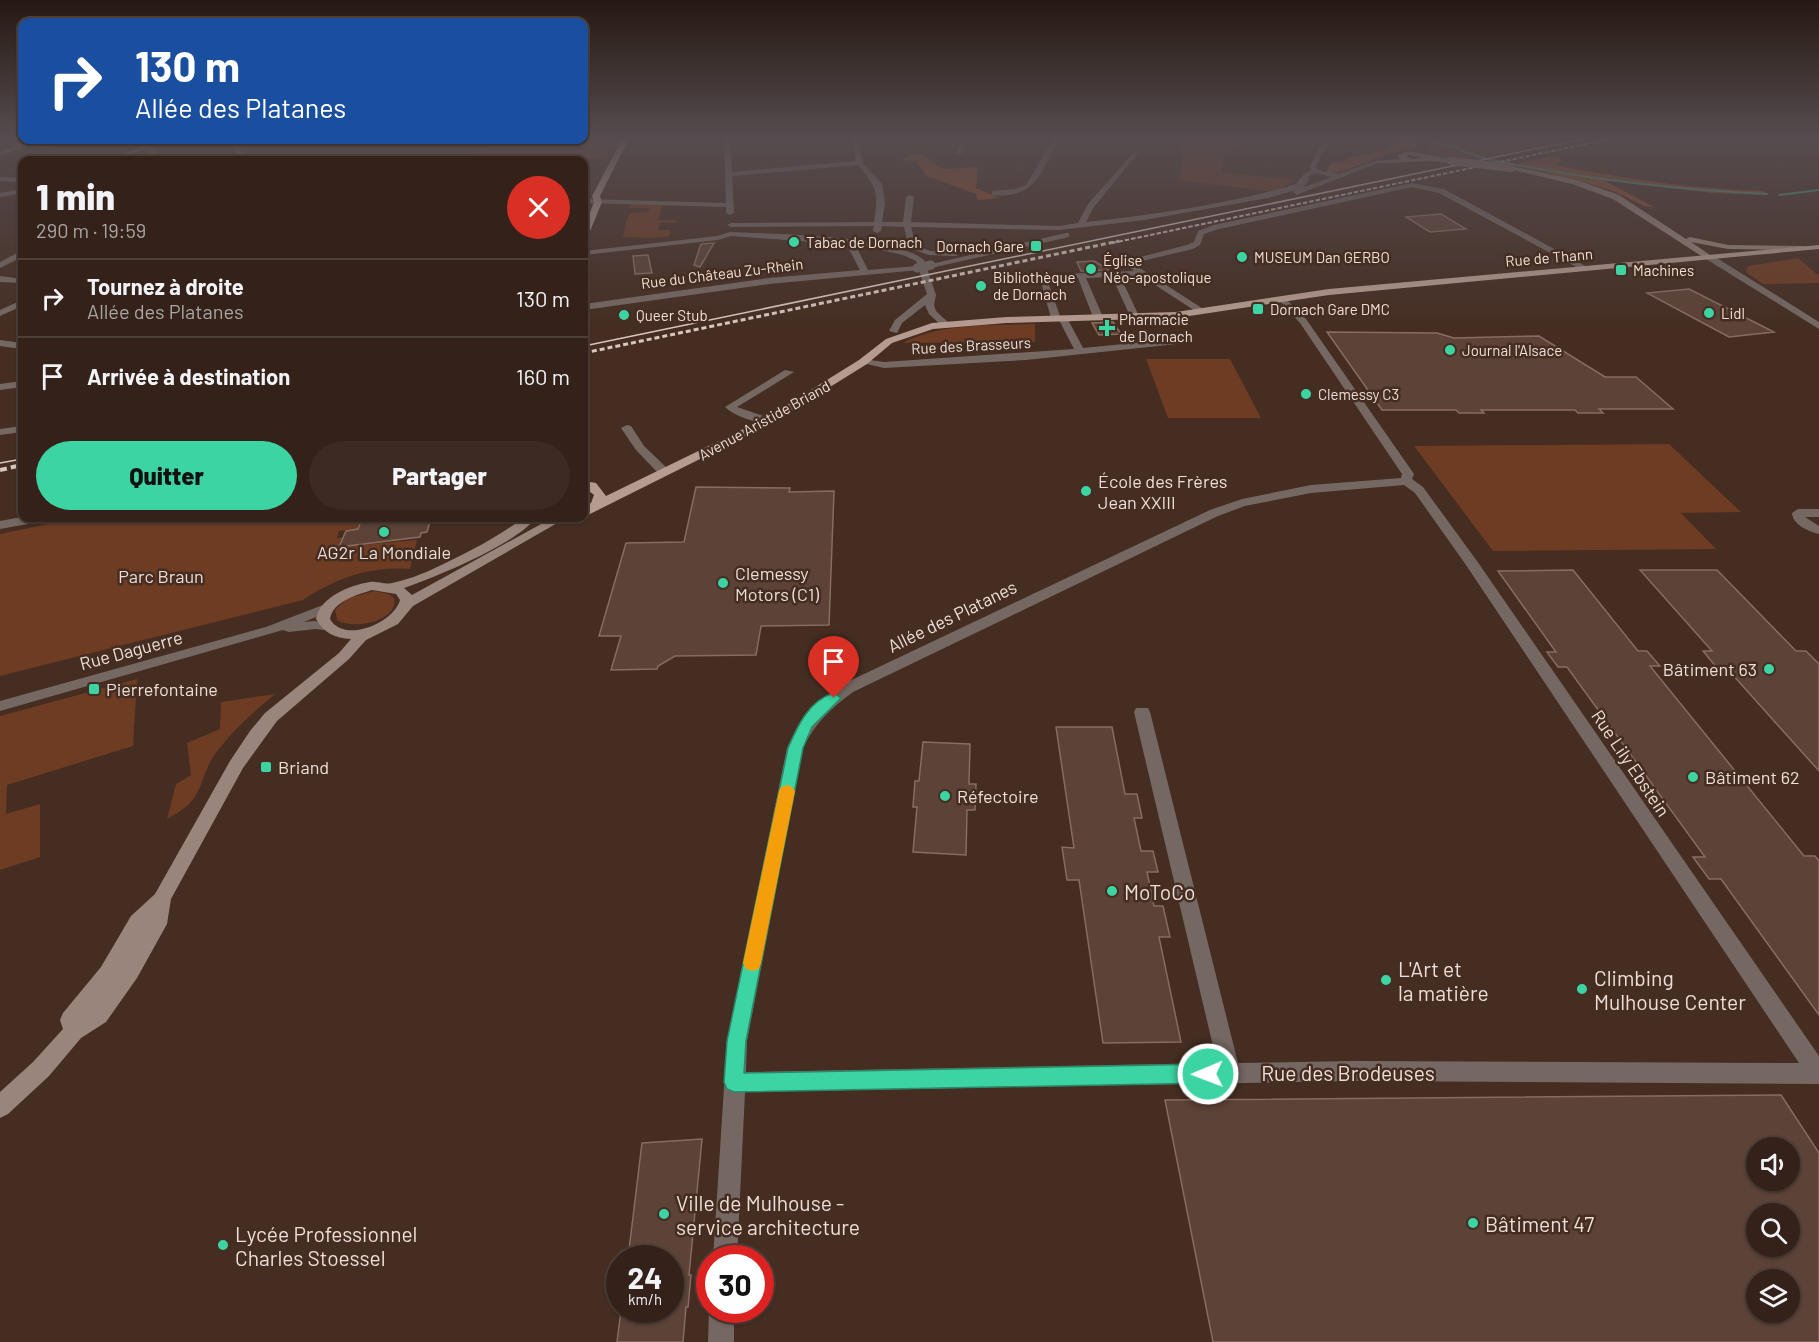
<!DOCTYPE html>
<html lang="fr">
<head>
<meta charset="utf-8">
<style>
	:root { --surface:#34221a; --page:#3c2a23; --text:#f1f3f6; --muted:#a9a4a2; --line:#4e3f39; --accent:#3dd4a3 }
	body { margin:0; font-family:Barlow,sans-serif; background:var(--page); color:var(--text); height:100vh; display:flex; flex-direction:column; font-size:22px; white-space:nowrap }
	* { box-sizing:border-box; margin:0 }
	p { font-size:20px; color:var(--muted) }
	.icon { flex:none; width:33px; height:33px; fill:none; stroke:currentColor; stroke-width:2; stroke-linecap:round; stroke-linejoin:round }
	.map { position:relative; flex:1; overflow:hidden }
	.side { position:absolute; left:18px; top:156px; width:570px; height:366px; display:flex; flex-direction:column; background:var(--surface); border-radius:12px; box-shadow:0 2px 4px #0004,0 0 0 2px var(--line) }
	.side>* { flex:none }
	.guide { position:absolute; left:18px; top:18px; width:570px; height:126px; border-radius:12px; box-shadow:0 2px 4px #0004,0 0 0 2px var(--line); background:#1a4fa0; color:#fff; overflow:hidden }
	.controls { position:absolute; left:1746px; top:1137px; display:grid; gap:12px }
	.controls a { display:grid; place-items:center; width:54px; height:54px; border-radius:50%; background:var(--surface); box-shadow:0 2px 4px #0004,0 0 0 2px var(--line); font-size:30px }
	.speed { position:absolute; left:606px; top:1245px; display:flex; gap:12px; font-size:30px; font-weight:700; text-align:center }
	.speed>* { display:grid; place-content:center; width:78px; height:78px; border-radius:50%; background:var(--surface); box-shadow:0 2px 4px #0004,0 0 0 2px var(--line); line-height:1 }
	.speed small { font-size:15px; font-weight:400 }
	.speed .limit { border:9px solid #d22; background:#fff; color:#111 }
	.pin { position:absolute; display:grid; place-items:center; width:51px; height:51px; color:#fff; margin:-62px -26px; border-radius:50% 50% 50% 0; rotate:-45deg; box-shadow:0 0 6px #0007 }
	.pin .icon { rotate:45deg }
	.me { position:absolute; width:66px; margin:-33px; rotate:269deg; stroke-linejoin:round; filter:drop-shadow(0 0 4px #0008) }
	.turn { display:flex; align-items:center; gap:21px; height:126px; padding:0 18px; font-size:27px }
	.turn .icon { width:78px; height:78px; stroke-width:2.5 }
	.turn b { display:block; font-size:42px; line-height:51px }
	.round { display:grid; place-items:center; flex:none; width:63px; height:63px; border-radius:32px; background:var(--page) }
	.head { display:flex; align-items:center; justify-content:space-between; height:102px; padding:0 18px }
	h1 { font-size:36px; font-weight:800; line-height:45px }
	.action { display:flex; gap:12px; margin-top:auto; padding:12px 18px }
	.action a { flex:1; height:69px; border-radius:36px; background:var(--accent); color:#111; font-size:24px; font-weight:800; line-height:69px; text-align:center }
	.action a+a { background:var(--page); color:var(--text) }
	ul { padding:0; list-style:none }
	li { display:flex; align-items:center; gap:18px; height:78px; padding:0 18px; border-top:2px solid var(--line) }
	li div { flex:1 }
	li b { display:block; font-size:22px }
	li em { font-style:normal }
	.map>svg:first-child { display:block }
</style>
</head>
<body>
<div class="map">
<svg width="1819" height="1342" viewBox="0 0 1819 1342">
	<rect width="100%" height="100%" fill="#452d22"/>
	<path fill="#6e3b23" d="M584,138H618L606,158L472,155L493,140Z
		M1140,138H1269L1266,143L1239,142L1223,157L1222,172L1295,180L1274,192L1180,180L1182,161L1180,143Z
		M1506,139L1545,143L1464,162L1428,153V141L1499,149Z
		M631,204L663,205L658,220H677L676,223H660L658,230H671L669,236L654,238L623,237L627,218L631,213L648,212L649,208H629Z
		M1798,258L1819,276V283L1763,284L1746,272L1748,266Z
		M1035,324V342L903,343C943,322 994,326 1035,324Z
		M1146,359H1230L1261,418H1168Z
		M1669,444L1741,512L1681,513L1716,549L1493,551L1414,446Z
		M78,518H362L358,529L339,531L337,538L346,537L342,540L340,547L417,540L410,569C370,566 336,578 303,600L0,676V534Z
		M374,591L389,594L394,598C399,622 352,630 337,620L335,610L346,599Z
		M137,679L133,746L7,785L6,814L40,804V857L0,870V716Z
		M275,694C252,713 230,733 213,757C203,773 201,794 187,806C181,811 174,815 167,819L176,784L191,775L187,743L220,729L221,702Z"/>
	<path fill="#944a25" d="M1398,138H1417L1416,149C1410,151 1404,149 1397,151C1381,156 1338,176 1324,173L1333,162L1343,163L1345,159L1388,149Z
		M914,154H922L943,169L978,167L976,188L999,198L978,200L976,194L927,176L916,161L900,160Z
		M1549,157H1557L1563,161L1556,164L1559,166C1627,179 1695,189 1763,191L1769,195L1713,193L1603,180L1654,207L1644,206L1616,192L1581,181L1512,165Z"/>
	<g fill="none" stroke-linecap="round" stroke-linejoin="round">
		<path stroke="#479e84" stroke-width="2" d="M1432,142C1448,143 1456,149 1471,154C1482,158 1495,161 1507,163C1592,180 1680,190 1767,194
			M1779,195L1819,190"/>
	</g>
	<path fill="#5c4237" stroke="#886c60" stroke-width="1.5" fill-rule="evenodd" d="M1441,214L1466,229L1430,232L1406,217Z
		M714,243L700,267L694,265L701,244Z
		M648,255L652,273L635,274L633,256Z
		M1094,261L1109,270L1081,271L1077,262Z
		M1689,289L1774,332L1729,337L1647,293Z
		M1113,322L1121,334L1099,335L1092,323Z
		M1327,332L1437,333L1454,338L1539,336L1605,377H1636L1673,409H1599L1603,413H1578L1575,410H1481L1484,413H1459L1456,410H1382Z
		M696,487L790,488L789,492L834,491L829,625L761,626L756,655L675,656L658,666L657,669L611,670L621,636H599L626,543L684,542Z
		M362,518H431L427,532L421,533L420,537L339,547L346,531L358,529Z
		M1573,570L1638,651H1647L1660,666H1650L1804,856H1815L1819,861V1015L1721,879H1709L1693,857H1705L1567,667H1558L1547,652H1556L1498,571Z
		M1640,570H1717L1796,651H1806L1819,664V771L1732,674H1722L1703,651H1712Z
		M1056,727H1112L1125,794H1137L1142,818H1134L1141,851H1153L1158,872H1147L1154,906H1163L1170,937H1159L1181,1042L1103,1043L1079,880H1067L1062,847L1074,848Z
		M923,742L970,744L969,784H976L975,810H967L966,855L913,852L917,807H913L915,781H919Z
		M1781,1095L1819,1153V1342H1213L1165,1100ZM1756,1148H1790V1180H1756ZM1756,1214H1790V1246H1756ZM1756,1280H1790V1312H1756Z
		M702,1139L689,1275H691L688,1307H686L683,1342H617L621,1310H670V1258H628L642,1143Z"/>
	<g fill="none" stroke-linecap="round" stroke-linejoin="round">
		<path fill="#756863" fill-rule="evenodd" d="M724,138H730L732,172L856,161L852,138H858L863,163L882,184L885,203L882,222H903L906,197L910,195L914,197L911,222L1059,226L1078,223L1088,204L1135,151L1138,153L1094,207L1086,222C1157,214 1228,204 1296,184L1304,174L1311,170L1310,166L1325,138H1331L1316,166L1318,170L1339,174L1378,160L1383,161L1296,195L1293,191L1332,177L1316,173L1309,176L1308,182L1302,188L1268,198L1144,220L1059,230L911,227L916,245L930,251L957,252V256H954L929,255L909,248L904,227L882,226L881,231L877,233L873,231L874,226L731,227L727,225L731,223L874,222C879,192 877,188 858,165L732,176L734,213L730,215L726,213V207L584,203V199L726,203Z
			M962,138H968L962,153L959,155L956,153Z
			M1054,138H1060C1041,171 1037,199 992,195V191L1015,189L1026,185Z
			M1499,138H1505L1500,146L1482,143L1485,141L1496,143Z
			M153,140H160L150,146L156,148L155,160H149L150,150C136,148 125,161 111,160Z
			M235,140H241L240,150L252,160H245L235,152Z
			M14,142L49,144L52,146L49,148L27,147L0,156V152L16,146L11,144Z
			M0,177L22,178V182L0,181Z
			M1412,183L1444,189L1589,268L1582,270L1439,193L1412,187L1219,229L1204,234L1200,245L1193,249L1125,265L1121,262L1187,245L1194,242L1198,231L1214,225Z
			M22,189V193L0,197V193Z
			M730,232C773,234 894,235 924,260L936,295L934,305L936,311L950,324L942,326L929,314L925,305L902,323L897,333L889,331L895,320L927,294L919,270L769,284L584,310V304L769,278L860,270L849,249L854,245L731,236L718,240L584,255V251L717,236ZM864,246L903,255L916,261L918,266L868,270L858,250Z
			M1066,233H1069V237L931,268L927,265Z
			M19,252H22V257L0,268V262Z
			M1706,255H1712L1819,322V329L1706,259Z
			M1135,265L1208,312L1200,314L1141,276H1120L1139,316L1131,318L1112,277L1086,278L1103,317L1098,320L1093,317L1078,278L1047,279L1060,316H1066L1083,348L1174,339L1179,342L1177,344L1026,360L884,368L858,362L863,359L884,362L1074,349L1059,320L1051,318L1039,275L1134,271L1131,268Z
			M0,276L22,279V283L0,282Z
			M1283,296L1306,319L1414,474L1412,479L1423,487L1477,561L1819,1056V1084L1355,1081L745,1092L737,1258H713L727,1041L787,748C800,720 817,702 843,684L1210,510L1242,499L1311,485L1401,478L1402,474L1300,323L1278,299ZM1404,485L1415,493L1466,565L1799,1063L1355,1061L1238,1063L1150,712L1148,708H1136L1134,712L1217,1063L746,1072L747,1041L803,748C815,723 831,708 853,692L1218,516L1245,506L1311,493Z
			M22,300V306L0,316V310Z
			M0,340L22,343V349L0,346Z
			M785,370L794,372L737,407L772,419V423C759,425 734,416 725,407Z
			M22,381V387L0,390V384Z
			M627,425L631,426L644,446L668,469V475H660L636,450L621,428Z
			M22,426V432L0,435V429Z
			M1798,509H1819V517H1805L1819,526V534C1808,531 1793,525 1792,513Z
			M22,517L45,518L39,522L0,529V521Z
			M328,603L333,604L335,607L333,610L304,622L315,621L334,625L336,628L334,631L315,629L289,632L283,630L0,711V701L266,627Z
			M709,1310H734V1342H708Z"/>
		<path fill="#99857c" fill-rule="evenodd" d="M1408,151L1451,159L1454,161L1451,163C1428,159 1404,163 1380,163L1377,161L1401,159L1398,157V155ZM1409,155L1422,158L1413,159L1406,156Z
			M1511,166L1577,180L1619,195L1686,239L1690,237L1728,245L1803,246L1807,248L1803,250L1728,249L1691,242L1713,257L1706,259L1613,199L1572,184L1509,169Z
			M523,518H536C514,545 438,576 404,588L412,595L552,518H566L413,606L398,624L366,640L349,659L277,721L243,768L171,899L167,924L137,978L106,1022L81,1038L49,1076L8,1114L0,1118V1092L33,1062L63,1029L60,1020L63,1013L101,967L131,916L155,894L230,761L250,731L265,713L339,653L351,639C335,638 324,633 316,619C320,597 350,585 370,582C377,581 385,585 392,583C406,580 423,574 435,568C465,554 497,538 523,518ZM372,590L396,594L400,600C394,623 344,644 330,619C333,601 357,595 372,590Z"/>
		<path fill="#b59b90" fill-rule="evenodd" d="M623,138H629L600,196L602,202L588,236L584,238V228L594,202L592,196Z
			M1819,245V249L1329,295L1176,318L1006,323L933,329L892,343L867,364L772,423L584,517V508L591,503L594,495L584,487V481L596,483L606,496L764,419L859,360L886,339L932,323L1006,317L1176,312L1329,289Z
			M546,518H573C567,524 552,524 546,518Z"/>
		<path stroke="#d8c7bf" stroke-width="1.5" d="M584,346L1588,138
			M0,463L22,459"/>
		<path stroke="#d8c7bf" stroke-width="2" stroke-dasharray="4.5 2" stroke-linecap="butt" d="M1112,243L1615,138"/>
		<path stroke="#d8c7bf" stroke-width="3" stroke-dasharray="5 3" stroke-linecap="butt" d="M584,353L1119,241"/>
		<path stroke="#d8c7bf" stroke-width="4" stroke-dasharray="7 4" stroke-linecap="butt" d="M0,470L22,465"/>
		<path stroke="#756863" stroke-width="9" d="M917,268L931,265"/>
		<path stroke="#99857c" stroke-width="8" d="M1451,161L1511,168"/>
	</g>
	<linearGradient id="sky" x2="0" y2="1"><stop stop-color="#261913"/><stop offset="0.42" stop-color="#564c4f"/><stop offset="1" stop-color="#564c4f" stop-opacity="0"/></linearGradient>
	<rect width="1819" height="326" fill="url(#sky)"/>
	<path fill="#3dd4a3" stroke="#288a6a" stroke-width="1.5" d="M834,693L841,698L812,727L803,748L746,1041L744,1073L1208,1064L1214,1067L1217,1074L1214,1080L1208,1083L734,1092L727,1089L724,1082L727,1041L788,748C797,727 809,700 834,693Z"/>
	<path fill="#f59e0b" d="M787,785L792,787L795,791L761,963L759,969L752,971L746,969L743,963L779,791L781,787Z"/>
	<g fill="#3dd4a3" stroke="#452d22" stroke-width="2">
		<circle cx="794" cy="242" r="6"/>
		<rect x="1030" y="240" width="12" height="12" rx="3"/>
		<circle cx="1242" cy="257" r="6"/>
		<circle cx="1091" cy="269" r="6"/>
		<rect x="1615" y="264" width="12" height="12" rx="3"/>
		<circle cx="981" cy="286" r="6"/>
		<rect x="1252" y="303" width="12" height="12" rx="3"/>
		<circle cx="1709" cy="313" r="6"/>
		<circle cx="624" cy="315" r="6"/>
		<path d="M1104 319h6v6h6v6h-6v6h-6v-6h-6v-6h6z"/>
		<circle cx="1450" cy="350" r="6"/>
		<circle cx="1306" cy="394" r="6"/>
		<circle cx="1086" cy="491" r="6"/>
		<circle cx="384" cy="532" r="6"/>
		<circle cx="723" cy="583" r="6"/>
		<circle cx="1769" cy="669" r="6"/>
		<rect x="88" y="683" width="12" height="12" rx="3"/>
		<rect x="260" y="761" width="12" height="12" rx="3"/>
		<circle cx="1693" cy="777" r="6"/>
		<circle cx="945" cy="796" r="6"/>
		<circle cx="1112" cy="891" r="6"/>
		<circle cx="1386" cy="980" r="6"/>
		<circle cx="1582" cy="989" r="6"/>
		<circle cx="664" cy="1214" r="6"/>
		<circle cx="1473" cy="1223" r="6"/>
		<circle cx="223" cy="1245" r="6"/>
	</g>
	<g text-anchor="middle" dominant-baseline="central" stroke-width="5" stroke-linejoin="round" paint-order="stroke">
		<g font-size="15" fill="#eeded7" stroke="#452d22" text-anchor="start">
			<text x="806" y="242">Tabac de Dornach</text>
			<text x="1024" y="246" text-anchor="end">Dornach Gare</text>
			<text x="1254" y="257">MUSEUM Dan GERBO</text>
			<text x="1103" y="260">Église<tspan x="1103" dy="17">Néo-apostolique</tspan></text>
			<text x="1633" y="270">Machines</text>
			<text x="993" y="277">Bibliothèque<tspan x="993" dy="17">de Dornach</tspan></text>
			<text x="1270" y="309">Dornach Gare DMC</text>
			<text x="1721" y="313">Lidl</text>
			<text x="636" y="315">Queer Stub</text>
			<text x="1119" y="319">Pharmacie<tspan x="1119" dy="17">de Dornach</tspan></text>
			<text x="1462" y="350">Journal l'Alsace</text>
			<text x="1318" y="394">Clemessy C3</text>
		</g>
		<g font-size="15" fill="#eeded7" stroke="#452d22">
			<text transform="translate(1549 257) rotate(-5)">Rue de Thann</text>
			<text transform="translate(722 273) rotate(-7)">Rue du Château Zu-Rhein</text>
			<text transform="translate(971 345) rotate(-3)">Rue des Brasseurs</text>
			<text transform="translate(764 420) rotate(-29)">Avenue Aristide Briand</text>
		</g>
		<g font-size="18" fill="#eeded7" stroke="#452d22" text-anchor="start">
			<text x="1098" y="481">École des Frères<tspan x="1098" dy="21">Jean XXIII</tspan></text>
			<text x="384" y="552" text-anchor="middle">AG2r La Mondiale</text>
			<text x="735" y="573">Clemessy<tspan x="735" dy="21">Motors (C1)</tspan></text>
			<text x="1757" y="669" text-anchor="end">Bâtiment 63</text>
			<text x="106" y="689">Pierrefontaine</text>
			<text x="278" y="767">Briand</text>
			<text x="1705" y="777">Bâtiment 62</text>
			<text x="957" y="796">Réfectoire</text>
		</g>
		<g font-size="18" fill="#f0dad0" stroke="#452d22">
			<text x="161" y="576">Parc Braun</text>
		</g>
		<g font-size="18" fill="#eeded7" stroke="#452d22">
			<text transform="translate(952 616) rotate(-26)">Allée des Platanes</text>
			<text transform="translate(131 650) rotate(-15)">Rue Daguerre</text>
			<text transform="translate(1631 763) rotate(56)">Rue Lily Ebstein</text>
		</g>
		<g font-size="21" fill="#eeded7" stroke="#452d22" text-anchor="start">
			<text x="1124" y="891">MoToCo</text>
			<text x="1398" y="968">L'Art et<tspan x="1398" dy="24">la matière</tspan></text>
			<text x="1594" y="977">Climbing<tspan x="1594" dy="24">Mulhouse Center</tspan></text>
			<text x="676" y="1202">Ville de Mulhouse -<tspan x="676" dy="24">service architecture</tspan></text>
			<text x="1485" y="1223">Bâtiment 47</text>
			<text x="235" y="1233">Lycée Professionnel<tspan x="235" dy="24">Charles Stoessel</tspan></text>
		</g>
		<g font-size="21" fill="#eeded7" stroke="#452d22">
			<text x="1348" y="1072">Rue des Brodeuses</text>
		</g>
	</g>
</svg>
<div class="controls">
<a><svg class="icon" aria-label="sound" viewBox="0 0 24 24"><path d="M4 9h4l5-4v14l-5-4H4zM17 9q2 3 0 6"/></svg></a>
<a><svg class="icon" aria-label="search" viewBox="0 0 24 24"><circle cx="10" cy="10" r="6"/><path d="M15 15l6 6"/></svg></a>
<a><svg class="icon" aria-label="layers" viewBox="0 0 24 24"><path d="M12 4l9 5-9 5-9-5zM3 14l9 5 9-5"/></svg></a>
</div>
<div class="speed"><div>24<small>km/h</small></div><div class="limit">30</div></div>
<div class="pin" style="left:834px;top:698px;background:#d93025"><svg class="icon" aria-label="arrive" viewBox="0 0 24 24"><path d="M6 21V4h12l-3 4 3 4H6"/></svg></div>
<svg class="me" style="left:1208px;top:1074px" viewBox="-20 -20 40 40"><circle r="17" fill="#3dd4a3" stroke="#fff" stroke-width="3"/><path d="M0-11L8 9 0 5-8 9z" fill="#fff"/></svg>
<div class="guide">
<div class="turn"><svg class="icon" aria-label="right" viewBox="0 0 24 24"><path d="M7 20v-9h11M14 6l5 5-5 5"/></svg><div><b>130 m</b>Allée des Platanes</div></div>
</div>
<section class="side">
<div class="head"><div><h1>1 min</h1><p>290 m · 19:59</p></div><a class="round" style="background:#d93025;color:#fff"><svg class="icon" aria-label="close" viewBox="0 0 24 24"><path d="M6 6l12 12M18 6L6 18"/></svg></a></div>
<ul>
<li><svg class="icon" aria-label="right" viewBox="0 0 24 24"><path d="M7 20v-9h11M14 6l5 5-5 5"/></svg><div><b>Tournez à droite</b><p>Allée des Platanes</p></div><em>130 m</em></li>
<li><svg class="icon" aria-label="arrive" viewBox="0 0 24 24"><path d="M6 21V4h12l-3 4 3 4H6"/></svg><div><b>Arrivée à destination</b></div><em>160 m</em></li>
</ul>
<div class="action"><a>Quitter</a><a>Partager</a></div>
</section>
</div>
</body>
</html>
